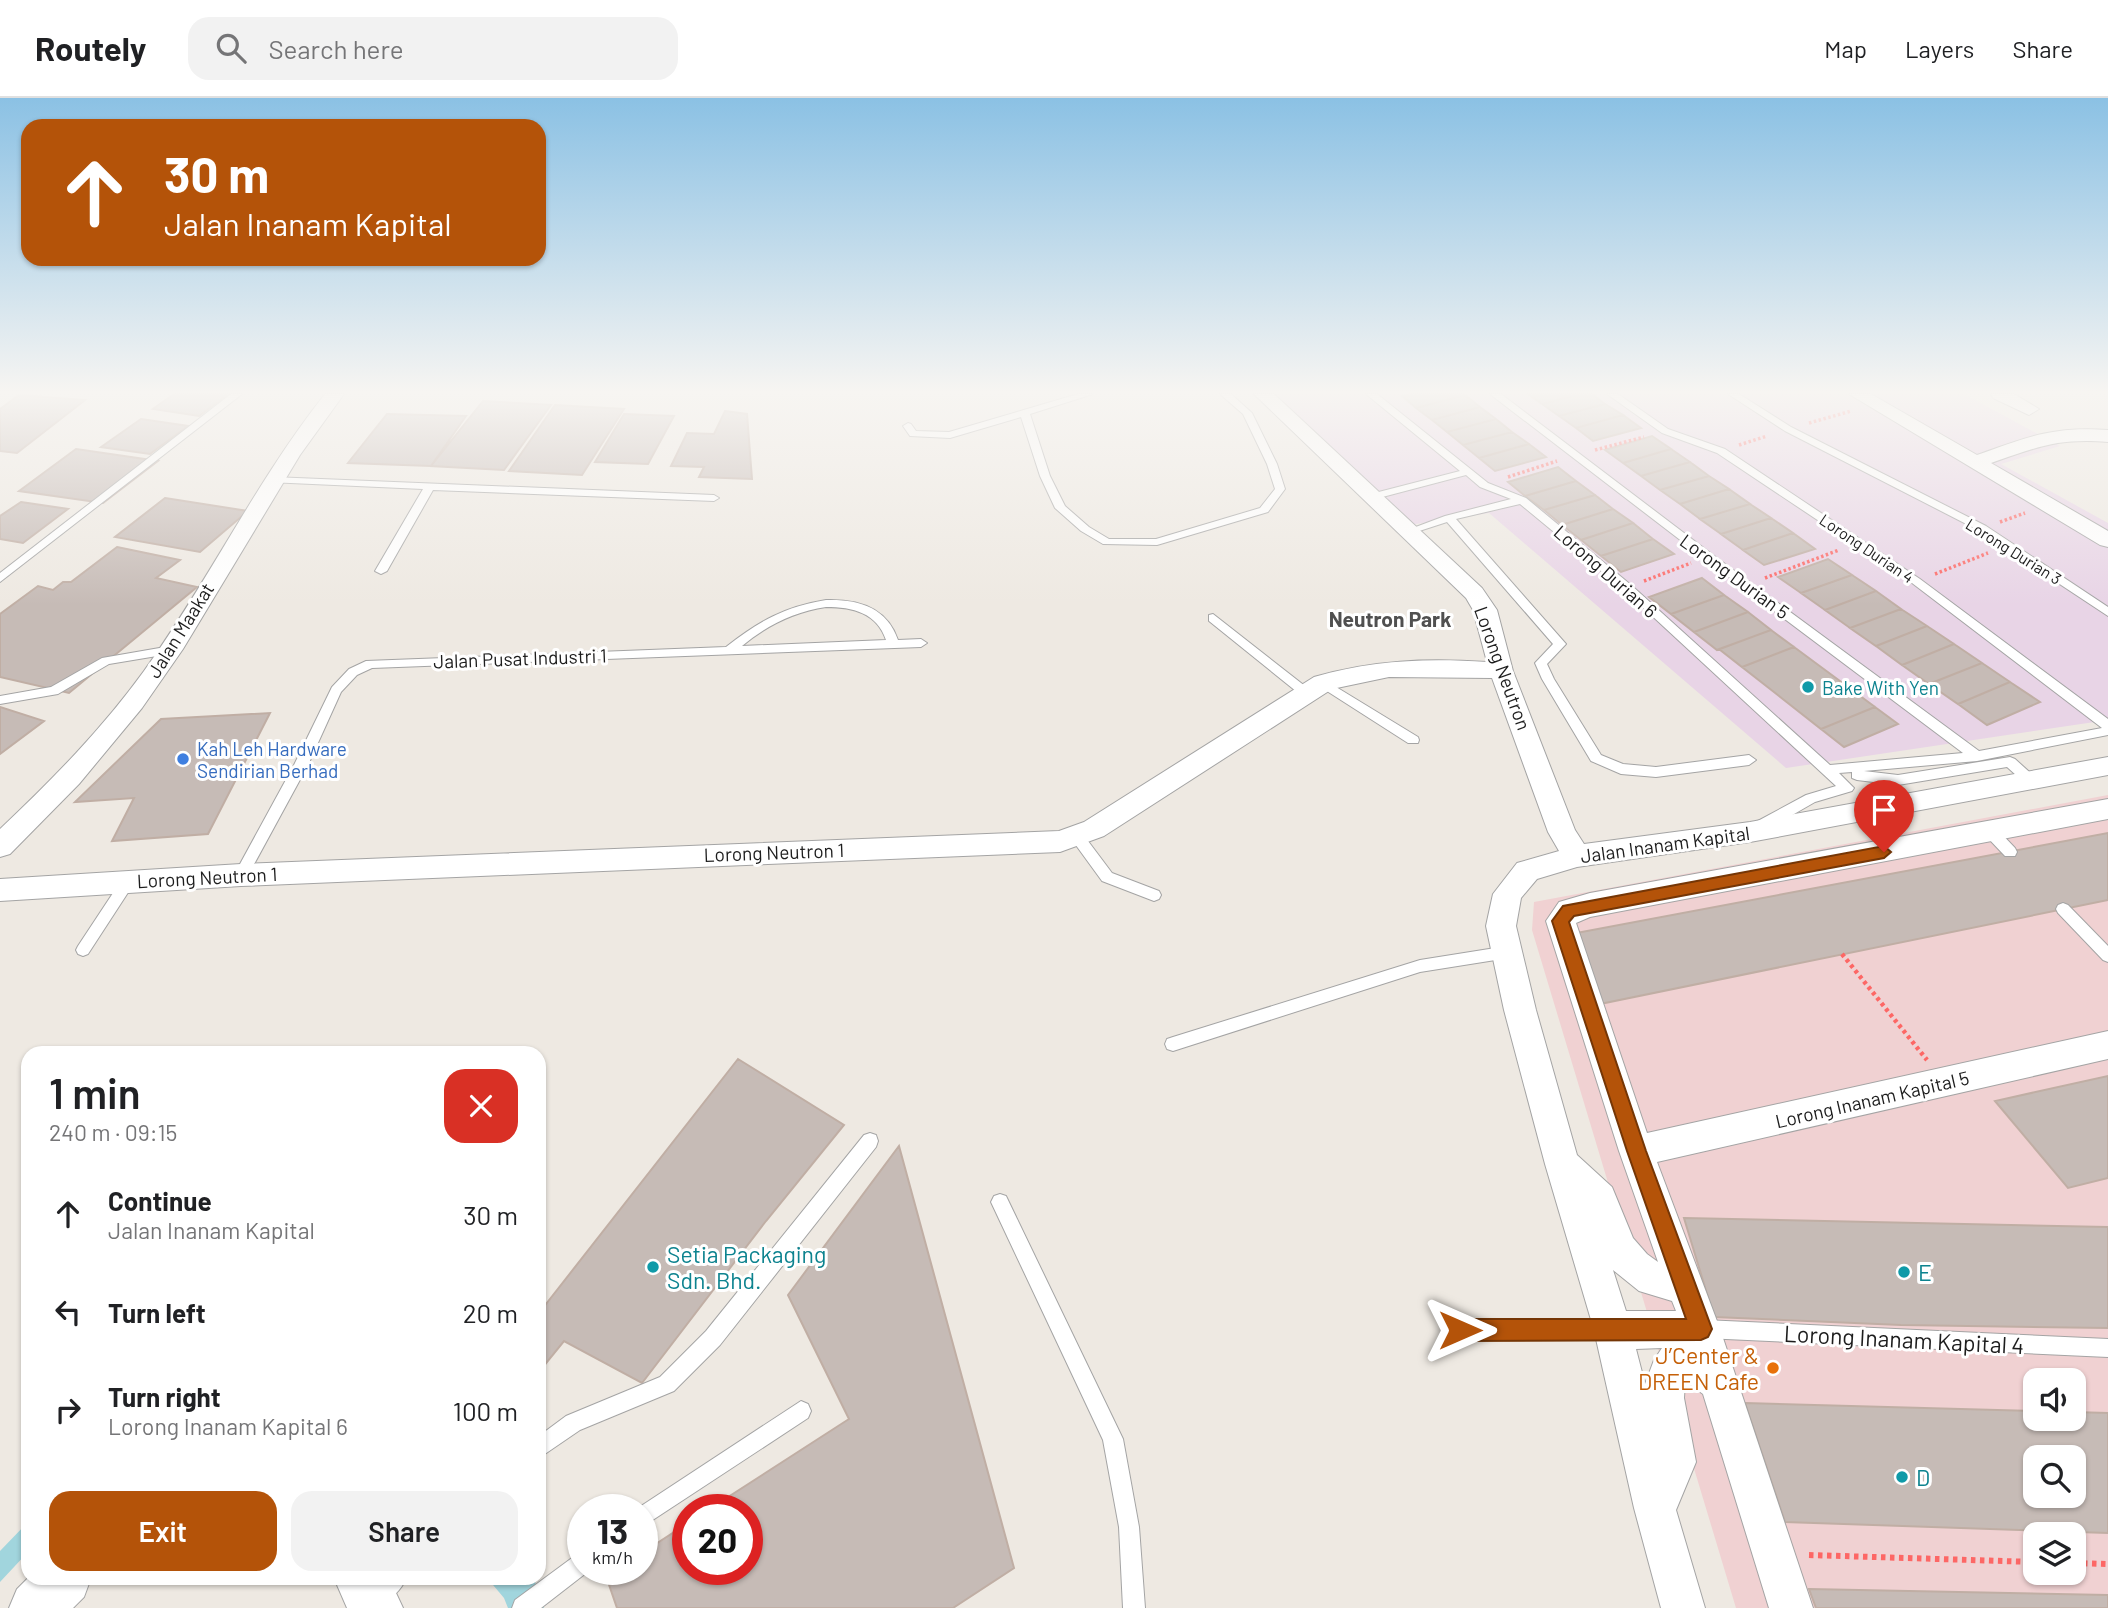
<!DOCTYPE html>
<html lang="en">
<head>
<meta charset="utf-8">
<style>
	:root { --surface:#fff; --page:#f2f2f2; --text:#202124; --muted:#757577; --line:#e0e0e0; --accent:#b45309 }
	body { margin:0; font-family:Barlow,sans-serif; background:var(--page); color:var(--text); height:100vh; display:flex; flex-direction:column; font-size:26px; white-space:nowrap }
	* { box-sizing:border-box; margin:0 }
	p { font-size:23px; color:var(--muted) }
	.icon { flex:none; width:38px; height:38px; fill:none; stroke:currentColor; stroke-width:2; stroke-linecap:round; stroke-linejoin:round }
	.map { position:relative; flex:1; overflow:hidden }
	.sheet { position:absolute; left:21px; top:948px; width:525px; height:539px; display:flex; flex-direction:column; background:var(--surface); border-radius:21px; box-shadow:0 2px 5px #0004 }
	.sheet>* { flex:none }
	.hud { position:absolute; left:21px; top:21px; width:525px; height:147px; border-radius:21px; box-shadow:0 2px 5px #0004; background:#b45309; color:#fff; overflow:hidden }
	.fabs { position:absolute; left:2023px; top:1270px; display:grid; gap:14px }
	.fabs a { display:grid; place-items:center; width:63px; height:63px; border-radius:14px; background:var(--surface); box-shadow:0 2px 5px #0004; font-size:35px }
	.speed { position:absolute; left:567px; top:1396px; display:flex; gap:14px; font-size:35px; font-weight:700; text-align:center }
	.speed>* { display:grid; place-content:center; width:91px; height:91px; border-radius:50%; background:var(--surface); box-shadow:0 2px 5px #0004; line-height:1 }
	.speed small { font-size:18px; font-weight:400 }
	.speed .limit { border:10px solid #d22; background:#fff; color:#111 }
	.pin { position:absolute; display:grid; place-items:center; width:60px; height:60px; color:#fff; margin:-72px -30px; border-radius:50% 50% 50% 0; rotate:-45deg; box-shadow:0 0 7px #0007 }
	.pin .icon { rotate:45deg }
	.me { position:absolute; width:77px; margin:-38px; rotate:90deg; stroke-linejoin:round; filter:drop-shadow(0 0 5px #0008) }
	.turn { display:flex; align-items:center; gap:24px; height:147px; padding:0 28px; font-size:32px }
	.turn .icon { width:91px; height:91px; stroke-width:2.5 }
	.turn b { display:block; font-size:49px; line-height:60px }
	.round { display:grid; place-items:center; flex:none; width:74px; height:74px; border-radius:21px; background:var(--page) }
	.headline { display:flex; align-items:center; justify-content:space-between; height:119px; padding:0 28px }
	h1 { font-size:42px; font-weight:600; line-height:52px }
	.action { display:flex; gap:14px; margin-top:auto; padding:14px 28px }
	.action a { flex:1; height:80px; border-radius:21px; background:var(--accent); color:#fff; font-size:28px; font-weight:600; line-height:80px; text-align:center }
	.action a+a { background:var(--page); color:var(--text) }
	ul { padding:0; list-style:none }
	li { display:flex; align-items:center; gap:21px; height:98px; padding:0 28px }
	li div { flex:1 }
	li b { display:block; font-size:26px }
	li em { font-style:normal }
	header { display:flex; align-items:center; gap:42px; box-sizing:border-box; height:98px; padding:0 35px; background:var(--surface); border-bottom:2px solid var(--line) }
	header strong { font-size:33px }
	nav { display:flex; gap:38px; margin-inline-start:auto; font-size:24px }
	.search { width:490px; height:63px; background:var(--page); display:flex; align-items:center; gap:18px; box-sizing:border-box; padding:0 24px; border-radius:21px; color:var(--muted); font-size:26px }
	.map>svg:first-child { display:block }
</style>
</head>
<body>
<header>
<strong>Routely</strong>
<div class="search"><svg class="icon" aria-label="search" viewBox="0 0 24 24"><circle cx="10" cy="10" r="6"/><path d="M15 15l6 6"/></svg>Search here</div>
<nav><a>Map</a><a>Layers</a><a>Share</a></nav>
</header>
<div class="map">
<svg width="2108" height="1510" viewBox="0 0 2108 1510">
	<rect width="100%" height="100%" fill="#eee9e2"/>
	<path fill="#f0d1d2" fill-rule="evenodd" d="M2108,697V1510H1736L1532,832L1534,804ZM2035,1283H2074V1321H2035ZM2035,1360H2074V1398H2035ZM2035,1437H2074V1475H2035Z"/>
	<path fill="#e8d4e6" d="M1256,296H1964L2060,348L2001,366L2108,425V622L1786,670L1489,415L1396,429Z"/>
	<path fill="#a1d5dd" d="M28,1424V1454L0,1484V1453Z
		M488,1481H534L544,1510H508L504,1500Z"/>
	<path fill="#c6bbb6" stroke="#c0aea4" stroke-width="2" fill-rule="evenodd" d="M174,296H229L199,318L153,311Z
		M1411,296H1463L1465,297L1416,310L1402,298Z
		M1528,296H1581L1542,306Z
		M1581,296H1592L1605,306L1559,318L1542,306Z
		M19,297L85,302L17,355L0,353V311Z
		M1465,297L1480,309L1432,322L1416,310Z
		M483,303L551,307L504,372L431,368Z
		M1605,306L1623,317L1576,330L1559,318Z
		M555,307L624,311L582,377L509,373Z
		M1480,309L1496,321L1447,334L1432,322Z
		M725,313L747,316L752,381L699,379L704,369L671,368L687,335L714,336Z
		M387,316L466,318L431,368L348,365Z
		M624,316L674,318L648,366L595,364Z
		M1623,317L1641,330L1593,343L1576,330Z
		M141,321L188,328L150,356L101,349Z
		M1496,321L1512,334L1463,347L1447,334Z
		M1512,334L1529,346L1479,360L1463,347Z
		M1652,338L1671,351L1623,365L1605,352Z
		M1529,346L1546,359L1495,373L1479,360Z
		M76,351L158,363L103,405L19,393Z
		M1671,351L1690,364L1641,378L1623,365Z
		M1690,364L1709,378L1660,392L1641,378Z
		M1558,369L1576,383L1525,398L1508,384Z
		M1709,378L1729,391L1680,406L1660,392Z
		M1576,383L1595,397L1544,412L1525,398Z
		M1729,391L1750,406L1700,421L1680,406Z
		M1595,397L1613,411L1562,427L1544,412Z
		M165,400L248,413L200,454L115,439Z
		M21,404L68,411L23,445L0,441V418Z
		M1750,406L1771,420L1721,436L1700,421Z
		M1613,411L1633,425L1581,442L1562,427Z
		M1771,420L1793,435L1743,452L1721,436Z
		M1633,425L1653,441L1601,458L1581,442Z
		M1793,435L1815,451L1764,467L1743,452Z
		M1653,441L1674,456L1621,474L1601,458Z
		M117,449L180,462L156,480L197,489L69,595L0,579V516L38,488L53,492L63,484H71Z
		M1828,461L1852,477L1801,495L1778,479Z
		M1852,477L1876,493L1825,512L1801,495Z
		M1702,480L1724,497L1671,516L1649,499Z
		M1876,493L1901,511L1850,530L1825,512Z
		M1724,497L1748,514L1694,534L1671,516Z
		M1901,511L1927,528L1876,548L1850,530Z
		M1748,514L1771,532L1717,552L1694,534Z
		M1927,528L1954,546L1902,567L1876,548Z
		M1771,532L1794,549L1742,569L1719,551Z
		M1954,546L1982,565L1929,586L1902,567Z
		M1794,549L1875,609L1821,631L1742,569Z
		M1982,565L2010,584L1958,606L1929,586Z
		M2010,584L2040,604L1987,627L1958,606Z
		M0,609L44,623L0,656Z
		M1875,609L1898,626L1844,649L1821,631Z
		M270,615L208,736L112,743L134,700L75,704L161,621Z
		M2108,735V802L1595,907L1571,836Z
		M738,961L844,1027L766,1123L642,1285L564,1243L539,1274V1215Z
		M2108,978V1080L2068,1090L1995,1003Z
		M899,1048L1014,1470L953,1510H617L606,1478L616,1472H642V1455L688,1425V1472H747V1412H708L849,1321L788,1197Z
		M1684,1120L2108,1129V1230L1901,1227L1714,1219Z
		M1745,1305L2035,1313V1321H2074V1314L2108,1315V1435L1785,1424ZM2035,1360H2074V1398H2035Z
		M1809,1491L2108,1497V1510H1816Z"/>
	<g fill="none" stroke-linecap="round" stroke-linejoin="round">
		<defs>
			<path id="service" d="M231,296H242L0,484V475Z
				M1078,296H1093L1030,316L1050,378L1065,408L1089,429L1109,441H1156L1260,410L1275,391L1267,366L1243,316L1220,296H1231L1252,315L1277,366L1285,391L1268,414L1157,447L1103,446L1081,433L1055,410L1040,378L1021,319L950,340L910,338L903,328L908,325L911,326L916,333L949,334Z
				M1366,296H1377L1488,385L1526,400L1631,487L1830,667L1963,655L1705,461L1490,296H1501L1713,457L1979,653L2102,630L1912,485L1717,355L1662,335L1607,296H1618L1668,331L1725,351L1920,481L2108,621V637L1977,663L1864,673L1898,677L2010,659L2015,661L2036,680L2038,683L2031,688L2026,686L2007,669L1898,687L1857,682L1852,680V674L1839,675L1854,690L1852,693L1815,704L1766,732H1756L1754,728L1756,724L1806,697L1836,688L1623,491L1520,406L1456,421L1566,546L1547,566L1554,581L1601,657L1623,666L1656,669L1749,657L1756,662L1749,667L1656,679L1621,676L1591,663L1542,581L1535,565L1553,546L1447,424L1410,436L1405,433L1445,418L1511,401L1480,389L1466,377L1371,402L1367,401V397L1460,373Z
				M1728,296H1739L1791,329L1986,428L2108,509V518L1978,432L1785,333Z
				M272,379L714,397L719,400L714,403L433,392L387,473L381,476L375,473L423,391L268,384V380Z
				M826,502C858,501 887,509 898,542L921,541L927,545L921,549L372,570L357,577L341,594L308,667L246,781H236L234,777L294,667L332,589L349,571L366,563L726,549C759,523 784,509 826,502ZM826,509C853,509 877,515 886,542L742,548C767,527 794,514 826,509Z
				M1213,516L1310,592L1312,595L1310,598H1302L1209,523V517Z
				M171,548L175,549L177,552L175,555L109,566L58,596L0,606V598L51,589L102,560Z
				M1323,581L1418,639L1419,642L1418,645H1408L1319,588L1317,585L1319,582Z
				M1991,729L1996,730L2015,750L2017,754L2015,758H2005L1986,738L1984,734Z
				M1077,734L1082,735L1112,775L1159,793L1161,797L1159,801L1154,803L1102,783L1070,739Z
				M118,778L123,780L129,793L88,856L83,858L78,856L76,852L78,848L115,792L111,784L113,780Z
				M2063,805L2068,807L2108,848V864L2103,862L2058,815L2056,811L2058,807Z
				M1508,848L1513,850L1515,854L1513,858L1508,860L1420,874L1173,953L1167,951L1165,946L1167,941L1173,939L1420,862Z
				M870,1035L876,1037L878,1043L876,1049L720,1247L674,1293L580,1332L539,1360V1338L566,1318L660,1279L706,1233L864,1037Z
				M1000,1096L1006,1098L1123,1341L1139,1429L1145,1510H1123L1119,1429L1103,1342L991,1104L994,1098Z
				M1704,1222L2108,1241V1259L1704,1240L1697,1238L1695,1231L1697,1224Z
				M1460,1223H1612L1619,1225L1621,1232L1619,1239L1612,1241H1460L1453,1239L1451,1232L1453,1225Z
				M801,1303L808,1306L811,1313L808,1320L642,1429V1412H635Z
				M583,1454V1472H590L541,1510H512L515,1502L576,1457Z
				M380,1480H406C402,1492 390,1502 379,1507L371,1504L368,1496L371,1488Z"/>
			<path id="minor" d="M325,296H344L300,357L183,551L142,610L79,686L10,756L0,759V731C52,682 102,631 144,573C209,483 256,383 325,296Z
				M1254,296H1274L1482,490L1497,512L1513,573L1575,732L1584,746L1750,724L2108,659V677L1750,744L1577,769L1537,781L1521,800L1516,828L1536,912L1577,1057L1612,1089L1633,1140L1647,1156L1658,1164L1619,1053L1546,823L1559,804L1590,795L2108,701V721L1590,819L1576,825L1647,1035L2108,933V961L1657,1064L1720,1231L1813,1510H1769L1703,1296L1685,1283L1684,1300L1696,1364L1676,1412L1705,1510H1661L1634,1410L1594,1232L1545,1066L1504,912L1486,828L1493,796L1517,765L1559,753L1548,734L1492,580L1389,579L1332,591L1104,738L1060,754L241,788L0,803V781L241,766L1059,733L1084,724L1314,579C1372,562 1427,560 1487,564L1473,512L1466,500ZM1613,1172L1639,1193L1672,1203L1676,1213H1626ZM1662,1250L1654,1262L1645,1286L1636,1251Z
				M1849,296H1871L1977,357C2027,339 2053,328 2108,332V344C2058,340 2037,349 1991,365L2108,433V449L2100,447Z
				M1991,296H2014L2039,311L2029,317L1993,300Z"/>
			<path id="tertiary" d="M28,1480H91L84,1499L73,1510H9L17,1491Z
				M334,1480H389L403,1510H347Z"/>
		</defs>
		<use href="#service" stroke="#a4a4a4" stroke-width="2"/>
		<use href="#minor" stroke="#a4a4a4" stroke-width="2"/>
		<use href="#tertiary" stroke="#a4a4a4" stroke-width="2"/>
		<path stroke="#fd6765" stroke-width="3.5" stroke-dasharray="2.5 2.5" stroke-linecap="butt" d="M1809,325L1851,313
			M1739,347L1767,338
			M1595,352L1644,339
			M1508,379L1557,363
			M2000,424L2025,415
			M1935,476L1988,455
			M1765,480L1839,452
			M1644,483L1691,465"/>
		<path stroke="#fd6765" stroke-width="4.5" stroke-dasharray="3.5 3.5" stroke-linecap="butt" d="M1842,856L1927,962"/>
		<path stroke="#fd6765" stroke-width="6" stroke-dasharray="4.5 4.5" stroke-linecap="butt" d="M1809,1457L2035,1464
			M2074,1465L2108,1466"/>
		<use href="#service" fill="#fff" fill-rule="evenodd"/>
		<use href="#minor" fill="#fff" fill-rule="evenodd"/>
		<use href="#tertiary" fill="#fff" fill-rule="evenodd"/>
	</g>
	<linearGradient id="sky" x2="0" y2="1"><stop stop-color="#8bc1e4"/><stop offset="0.58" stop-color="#f7f5f2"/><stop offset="1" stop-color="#f7f5f2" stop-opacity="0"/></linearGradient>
	<rect width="2108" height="507" fill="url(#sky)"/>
	<path fill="#b45309" stroke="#753606" stroke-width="2" d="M1884,748L1891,754L1884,760L1574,818L1569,824L1646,1053L1712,1231L1708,1239L1701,1242L1460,1243L1452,1240L1449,1232L1452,1224L1460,1221H1686L1627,1053L1552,823L1563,808Z"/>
	<g fill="#0f9aa8" stroke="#fff" stroke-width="2.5">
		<circle cx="1808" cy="589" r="7"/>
		<circle cx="653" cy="1169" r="7"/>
		<circle cx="1904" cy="1174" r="7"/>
		<circle cx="1902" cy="1379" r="7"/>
	</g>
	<circle fill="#3f7fe0" stroke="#fff" stroke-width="2.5" cx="183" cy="661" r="7"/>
	<circle fill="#e8710a" stroke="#fff" stroke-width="2.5" cx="1773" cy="1270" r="7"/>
	<g text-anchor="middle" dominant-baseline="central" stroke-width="6" stroke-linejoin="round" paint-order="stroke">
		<g font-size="16" fill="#1d1d1d" stroke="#fff">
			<text transform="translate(1867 450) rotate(34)">Lorong Durian 4</text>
			<text transform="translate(2014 453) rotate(32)">Lorong Durian 3</text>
		</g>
		<g font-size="19" fill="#1d1d1d" stroke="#fff">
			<text transform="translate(1606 473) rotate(41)">Lorong Durian 6</text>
			<text transform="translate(1735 478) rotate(36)">Lorong Durian 5</text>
			<text transform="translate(180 532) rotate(-58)">Jalan Maakat</text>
			<text transform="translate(520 560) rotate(-2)">Jalan Pusat Industri 1</text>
			<text transform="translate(1503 570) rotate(70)">Lorong Neutron</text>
			<text transform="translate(1665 746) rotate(-8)">Jalan Inanam Kapital</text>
			<text transform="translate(774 754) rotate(-2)">Lorong Neutron 1</text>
			<text transform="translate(207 779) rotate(-3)">Lorong Neutron 1</text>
			<text transform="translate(1872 1001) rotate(-13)">Lorong Inanam Kapital 5</text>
		</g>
		<g font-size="19" fill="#0d838f" stroke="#fff" text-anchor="start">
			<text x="1822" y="589">Bake With Yen</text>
		</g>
		<g font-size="19" fill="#366cbe" stroke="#fff" text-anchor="start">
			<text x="197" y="650">Kah Leh Hardware<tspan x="197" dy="22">Sendirian Berhad</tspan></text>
		</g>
		<g font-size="21" font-weight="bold" fill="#505050" stroke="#fff">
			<text x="1390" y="520">Neutron Park</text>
		</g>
		<g font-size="23" fill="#0d838f" stroke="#fff" text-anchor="start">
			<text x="667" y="1156">Setia Packaging<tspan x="667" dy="26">Sdn. Bhd.</tspan></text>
			<text x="1918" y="1174">E</text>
			<text x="1916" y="1379">D</text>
		</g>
		<g font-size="23" fill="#1d1d1d" stroke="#fff">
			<text transform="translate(1904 1241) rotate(3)">Lorong Inanam Kapital 4</text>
		</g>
		<g font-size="23" fill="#c56008" stroke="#fff" text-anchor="end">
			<text x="1759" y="1257">J’Center &amp;<tspan x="1759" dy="26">DREEN Cafe</tspan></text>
		</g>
	</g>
</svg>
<div class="fabs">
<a><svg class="icon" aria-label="sound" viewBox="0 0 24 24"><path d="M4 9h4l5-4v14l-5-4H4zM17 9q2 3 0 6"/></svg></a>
<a><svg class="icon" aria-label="search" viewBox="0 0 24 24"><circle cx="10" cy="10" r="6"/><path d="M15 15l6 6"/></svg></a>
<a><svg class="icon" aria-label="layers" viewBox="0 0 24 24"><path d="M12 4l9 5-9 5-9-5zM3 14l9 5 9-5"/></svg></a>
</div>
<div class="speed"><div>13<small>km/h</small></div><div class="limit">20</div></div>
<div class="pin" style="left:1884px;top:754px;background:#d93025"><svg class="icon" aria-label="arrive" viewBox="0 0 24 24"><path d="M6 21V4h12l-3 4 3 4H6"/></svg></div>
<svg class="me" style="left:1460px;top:1232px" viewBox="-20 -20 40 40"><path d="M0-17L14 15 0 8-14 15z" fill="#b45309" stroke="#fff" stroke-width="4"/></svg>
<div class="hud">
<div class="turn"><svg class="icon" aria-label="ahead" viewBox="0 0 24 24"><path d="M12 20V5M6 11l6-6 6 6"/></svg><div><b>30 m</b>Jalan Inanam Kapital</div></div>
</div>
<section class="sheet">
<div class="headline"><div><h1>1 min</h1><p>240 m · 09:15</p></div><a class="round" style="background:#d93025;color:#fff"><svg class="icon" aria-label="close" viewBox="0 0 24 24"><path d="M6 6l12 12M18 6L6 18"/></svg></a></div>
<ul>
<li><svg class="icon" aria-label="ahead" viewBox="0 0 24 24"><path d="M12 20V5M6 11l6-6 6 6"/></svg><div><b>Continue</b><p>Jalan Inanam Kapital</p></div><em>30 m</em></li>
<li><svg class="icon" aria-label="left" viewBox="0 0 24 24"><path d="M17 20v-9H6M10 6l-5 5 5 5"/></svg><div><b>Turn left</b></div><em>20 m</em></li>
<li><svg class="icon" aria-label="right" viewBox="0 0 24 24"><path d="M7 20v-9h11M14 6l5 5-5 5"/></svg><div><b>Turn right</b><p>Lorong Inanam Kapital 6</p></div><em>100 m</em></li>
</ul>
<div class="action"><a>Exit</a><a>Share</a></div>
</section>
</div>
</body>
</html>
